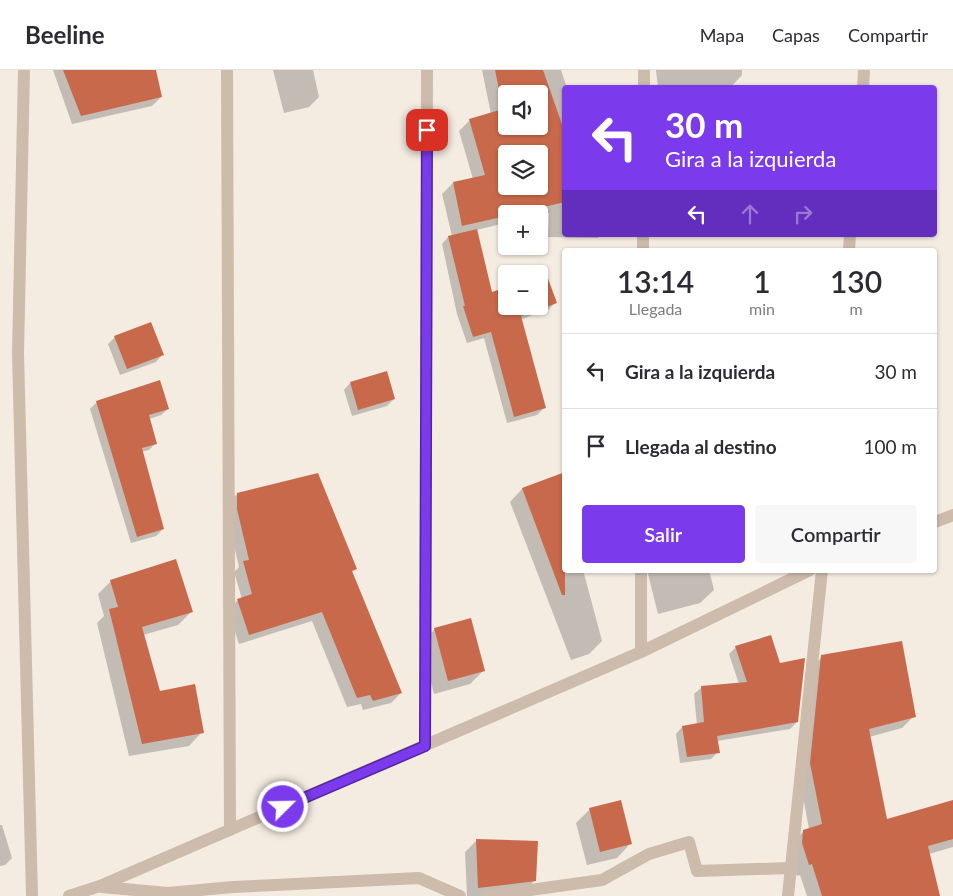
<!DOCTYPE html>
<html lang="es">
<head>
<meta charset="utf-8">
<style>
	:root { --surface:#fff; --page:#f7f7f7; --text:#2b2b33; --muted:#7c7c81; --line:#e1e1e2; --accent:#7c3aed }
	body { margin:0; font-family:Lato,sans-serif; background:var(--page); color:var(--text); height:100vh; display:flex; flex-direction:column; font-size:19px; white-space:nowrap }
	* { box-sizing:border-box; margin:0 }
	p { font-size:16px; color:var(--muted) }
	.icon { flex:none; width:28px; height:28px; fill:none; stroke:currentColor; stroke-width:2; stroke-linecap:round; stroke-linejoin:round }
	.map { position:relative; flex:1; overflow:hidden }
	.panel { position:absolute; left:562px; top:178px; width:375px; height:325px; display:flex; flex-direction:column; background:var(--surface); border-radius:5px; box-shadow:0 1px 4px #0004 }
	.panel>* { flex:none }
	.top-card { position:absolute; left:562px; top:15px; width:375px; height:152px; border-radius:5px; box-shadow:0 1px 4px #0004; background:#7c3aed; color:#fff; overflow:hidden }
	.fabs { position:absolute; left:498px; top:15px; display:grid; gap:10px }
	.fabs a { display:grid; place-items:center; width:50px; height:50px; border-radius:5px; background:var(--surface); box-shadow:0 1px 4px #0004; font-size:25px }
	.pin { position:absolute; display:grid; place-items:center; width:42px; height:42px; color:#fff; margin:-21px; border-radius:10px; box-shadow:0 2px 8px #0006 }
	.me { position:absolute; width:55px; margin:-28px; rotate:67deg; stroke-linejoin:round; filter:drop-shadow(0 0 4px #0008) }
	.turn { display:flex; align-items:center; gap:18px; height:105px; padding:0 20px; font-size:22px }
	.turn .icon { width:65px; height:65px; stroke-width:2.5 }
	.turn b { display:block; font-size:35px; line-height:42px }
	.lanes { display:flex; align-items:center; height:48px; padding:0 20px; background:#0003; justify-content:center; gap:25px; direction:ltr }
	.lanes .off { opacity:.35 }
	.eta { display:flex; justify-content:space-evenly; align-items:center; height:85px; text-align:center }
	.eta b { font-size:30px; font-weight:600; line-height:35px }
	.action { display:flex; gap:10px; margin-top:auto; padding:10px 20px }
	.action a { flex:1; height:58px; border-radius:5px; background:var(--accent); color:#fff; font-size:20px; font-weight:600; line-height:58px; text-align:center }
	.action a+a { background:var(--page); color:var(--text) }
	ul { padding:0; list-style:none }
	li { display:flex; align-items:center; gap:15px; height:75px; padding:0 20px; border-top:1px solid var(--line) }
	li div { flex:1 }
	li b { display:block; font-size:19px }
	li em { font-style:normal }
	header { display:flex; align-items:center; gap:30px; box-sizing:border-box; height:70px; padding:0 25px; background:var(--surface); border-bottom:1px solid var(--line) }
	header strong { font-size:24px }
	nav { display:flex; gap:28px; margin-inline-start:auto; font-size:18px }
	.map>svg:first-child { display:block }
</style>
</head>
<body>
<header>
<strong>Beeline</strong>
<nav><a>Mapa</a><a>Capas</a><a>Compartir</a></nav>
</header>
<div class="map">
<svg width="953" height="826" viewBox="0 0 953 826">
	<rect width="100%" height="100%" fill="#f4ebe1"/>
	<path fill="#0003" fill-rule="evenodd" d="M53,0H155L161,27L152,36L72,54Z
		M273,0H313L319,27L309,37L284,43Z
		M482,0H561L567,18H565V165H601L598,168L548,167L549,143L539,145V144H506V153L476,160L491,223L506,218V236H539V207L545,204L556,232L549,239L520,250L544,338L537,345L507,353L484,268L467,273L457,244L442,174L448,167L452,166L442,124L453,113L473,109L459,61L470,50L491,44ZM506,24H539V56H506ZM506,84H539V116H506Z
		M656,0H742V5L730,18H658Z
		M115,267L162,285L156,292L120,305L108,274Z
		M350,313L394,329L387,336L352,346L344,320Z
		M97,332L168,339L161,345L149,349L156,373L149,380L141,382L163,459L156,466L131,473L90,339Z
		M562,404L565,411V500H583L602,571L589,584L571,590L510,432L522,419Z
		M237,424L356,498L351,503L401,623L391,633L363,640L361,634L347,637L312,551L239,574L228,540L238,530L242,529L234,502L239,497L228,450V434Z
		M652,500H709L714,520L700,533L658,544L648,504Z
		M111,511L191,542L178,555L143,565L159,622L202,662L189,676L129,686L97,553L104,546L98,524Z
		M435,559L483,601L470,614L434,624L421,573Z
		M736,577L797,652L790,659L717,671L718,682L711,689L680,693L676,664L682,657L697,655L694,624L701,618L739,614L729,584Z
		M822,587L914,646L902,658L869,667L886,751L953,731V777L929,784L938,826H807L800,805L797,806L790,786L792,773L804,761L809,759L799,705L810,599Z
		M590,739L630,774L617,788L587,795L576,753Z
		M0,755H2L12,788L5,795L0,796Z
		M476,771L535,810L524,822L493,826H467L465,782Z"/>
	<path fill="#c8694b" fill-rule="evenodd" d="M63,0H156L162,27L81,46Z
		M495,0H543L565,63V132L514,144H506V146L462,156L453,112L485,105L469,49L503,39ZM506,24H539V56H506ZM506,84H539V116H506Z
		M477,159L492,222L506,217V236H539V205L546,203L557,233L521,246L546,338L514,347L491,262L473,267L463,236H465L448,166Z
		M151,252L164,285L127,299L114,266Z
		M387,301L395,329L358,340L350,312Z
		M160,310L169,339L149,345L157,374L142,378L164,459L137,467L96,331Z
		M565,402V525H562L522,418Z
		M318,403L357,499L352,501L402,623L373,631L370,625L357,628L322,542L249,565L237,529L252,524L243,491L249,490L237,439V423Z
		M176,489L193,542L142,557L160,621L195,614L204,663L142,674L109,539L118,537L110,510Z
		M471,548L485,601L448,611L434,558Z
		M771,565L780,593L805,588L798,652L717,666L720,683L687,687L682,656L704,652L701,616L747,612L735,576Z
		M902,571L916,647L869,659L887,749L953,730V769L928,776L940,826H822L812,794L809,795L802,773L803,760L822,754L810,693L821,585Z
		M621,730L632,774L600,782L589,738Z
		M476,769L538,771L536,811L478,818Z"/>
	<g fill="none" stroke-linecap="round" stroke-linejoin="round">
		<path stroke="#cdbbac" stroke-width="12" d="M24,0L18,283L32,826
			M227,0L230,760
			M644,18V0
			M863,18L864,0
			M643,180V165
			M849,180L850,165
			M935,452L953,445
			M641,582V500
			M425,676L427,0
			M102,817L168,823L233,817L419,808L460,826
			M69,826L100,816L641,582L810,500
			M487,826L602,810L649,784L689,772L697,801L791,798
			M788,826L822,500"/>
	</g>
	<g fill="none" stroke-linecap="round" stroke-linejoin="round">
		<defs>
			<path id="route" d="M283,737L425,676L427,60"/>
		</defs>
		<use href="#route" stroke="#51269a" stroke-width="12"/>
		<use href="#route" stroke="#7c3aed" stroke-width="9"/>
	</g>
</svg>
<div class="fabs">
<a><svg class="icon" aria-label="sound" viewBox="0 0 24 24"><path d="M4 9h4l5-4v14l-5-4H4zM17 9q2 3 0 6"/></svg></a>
<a><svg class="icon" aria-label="layers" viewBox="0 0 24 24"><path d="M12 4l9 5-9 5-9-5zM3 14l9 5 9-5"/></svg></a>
<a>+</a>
<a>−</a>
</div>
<div class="pin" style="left:427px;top:60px;background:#d93025"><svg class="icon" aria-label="arrive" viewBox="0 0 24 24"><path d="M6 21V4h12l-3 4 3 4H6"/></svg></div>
<svg class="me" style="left:283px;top:737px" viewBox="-20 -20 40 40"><circle r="17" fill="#7c3aed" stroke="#fff" stroke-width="3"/><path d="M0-11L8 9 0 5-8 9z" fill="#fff"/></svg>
<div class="top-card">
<div class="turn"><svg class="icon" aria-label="left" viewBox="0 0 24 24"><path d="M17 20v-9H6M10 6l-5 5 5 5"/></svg><div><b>30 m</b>Gira a la izquierda</div></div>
<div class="lanes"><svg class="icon" aria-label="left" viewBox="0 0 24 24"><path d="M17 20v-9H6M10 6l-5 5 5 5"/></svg><svg class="icon off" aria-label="ahead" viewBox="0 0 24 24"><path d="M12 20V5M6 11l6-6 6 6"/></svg><svg class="icon off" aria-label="right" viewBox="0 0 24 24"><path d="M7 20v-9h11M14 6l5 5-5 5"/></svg></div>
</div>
<section class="panel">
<div class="eta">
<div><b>13:14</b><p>Llegada</p></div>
<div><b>1</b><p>min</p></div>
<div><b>130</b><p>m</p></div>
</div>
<ul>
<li><svg class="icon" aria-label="left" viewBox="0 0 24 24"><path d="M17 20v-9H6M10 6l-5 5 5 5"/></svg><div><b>Gira a la izquierda</b></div><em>30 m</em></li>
<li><svg class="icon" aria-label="arrive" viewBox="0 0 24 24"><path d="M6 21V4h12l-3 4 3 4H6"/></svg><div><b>Llegada al destino</b></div><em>100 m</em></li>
</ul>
<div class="action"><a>Salir</a><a>Compartir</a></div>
</section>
</div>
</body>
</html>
